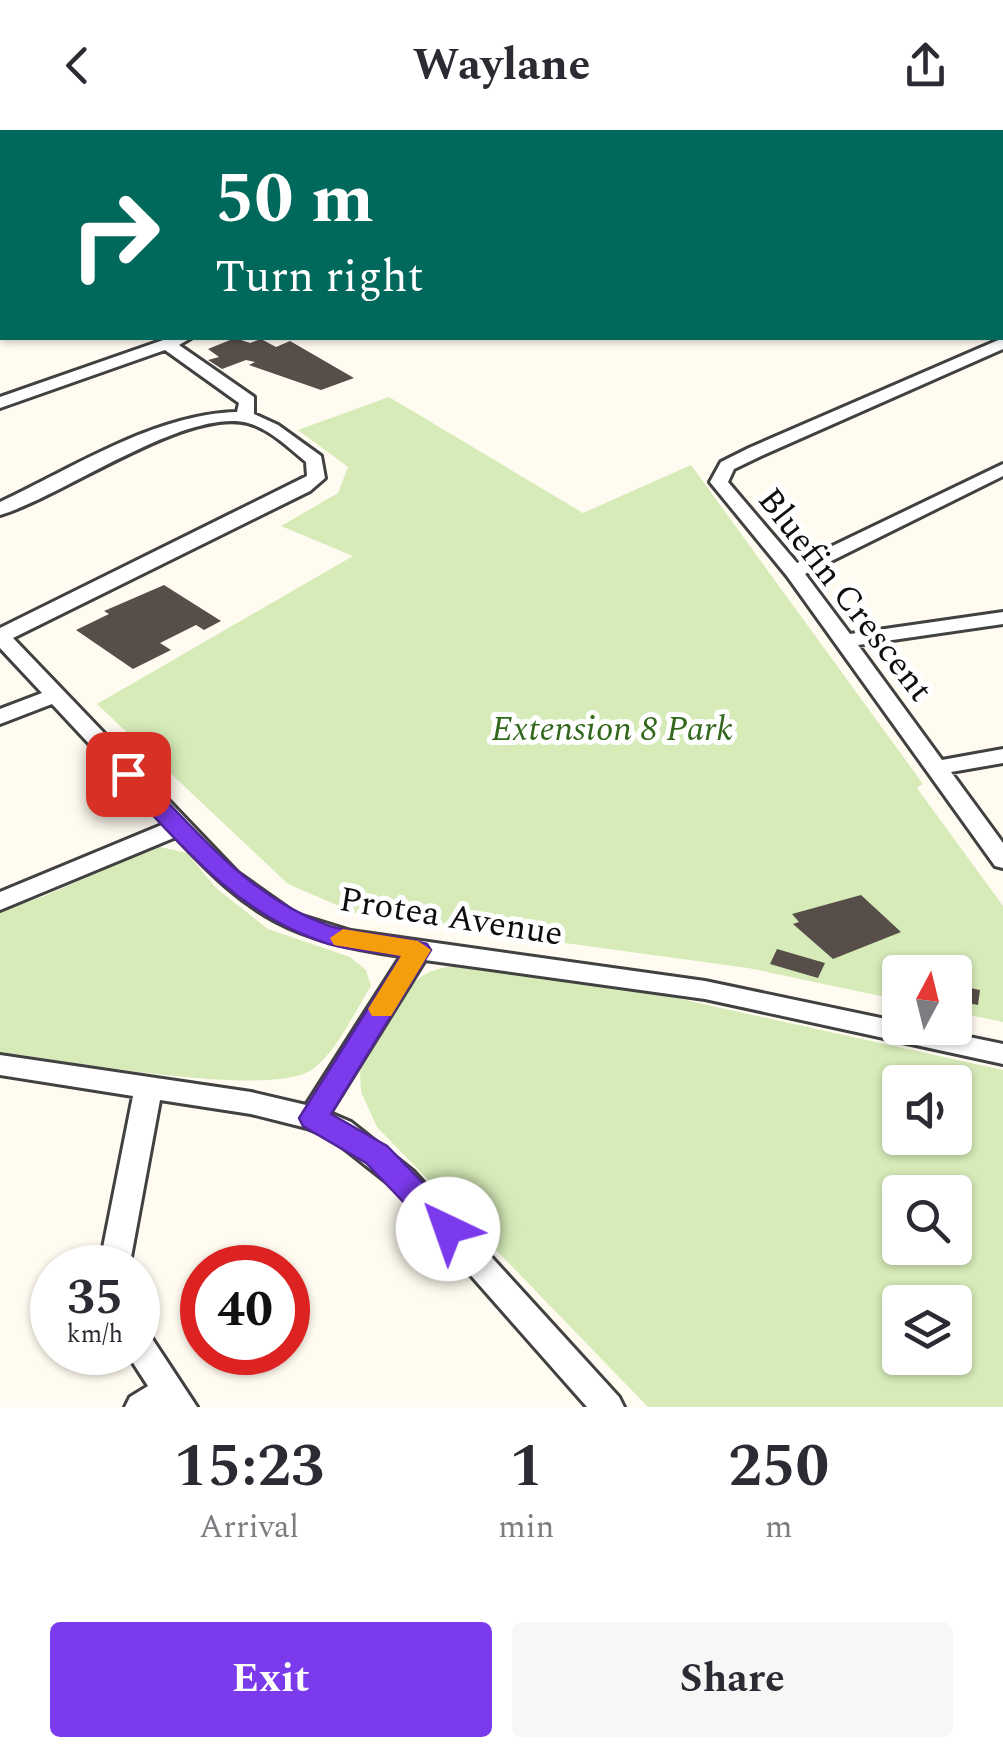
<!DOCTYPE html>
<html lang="en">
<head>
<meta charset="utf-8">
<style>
	:root { --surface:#fff; --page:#f7f7f7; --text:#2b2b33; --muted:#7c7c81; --accent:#7c3aed }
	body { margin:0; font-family:Spectral,serif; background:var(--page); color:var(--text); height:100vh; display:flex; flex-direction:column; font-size:38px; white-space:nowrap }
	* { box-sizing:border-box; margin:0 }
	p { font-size:32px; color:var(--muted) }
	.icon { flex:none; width:55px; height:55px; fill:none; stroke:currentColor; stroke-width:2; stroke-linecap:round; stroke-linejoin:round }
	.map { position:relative; height:1277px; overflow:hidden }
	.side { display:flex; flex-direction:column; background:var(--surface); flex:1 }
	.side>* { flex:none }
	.top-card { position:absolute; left:0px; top:0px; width:1005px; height:210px; box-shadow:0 2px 8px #0004; background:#00695c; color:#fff; overflow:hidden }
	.needle { width:65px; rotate:7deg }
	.tools { position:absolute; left:882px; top:825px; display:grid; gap:20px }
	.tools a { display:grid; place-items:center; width:90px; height:90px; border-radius:10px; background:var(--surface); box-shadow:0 2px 8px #0004; font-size:50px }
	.speed { position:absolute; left:30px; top:1115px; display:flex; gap:20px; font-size:50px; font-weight:700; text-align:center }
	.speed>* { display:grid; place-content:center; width:130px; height:130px; border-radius:50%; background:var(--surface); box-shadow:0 2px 8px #0004; line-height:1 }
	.speed small { font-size:25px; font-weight:400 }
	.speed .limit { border:15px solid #d22; background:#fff; color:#111 }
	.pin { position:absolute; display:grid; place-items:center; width:85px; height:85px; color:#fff; margin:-42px; border-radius:20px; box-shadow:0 5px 15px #0006 }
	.me { position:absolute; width:110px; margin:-55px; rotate:318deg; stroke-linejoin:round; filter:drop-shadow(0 0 8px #0008) }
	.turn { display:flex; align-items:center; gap:35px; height:210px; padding:0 50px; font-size:45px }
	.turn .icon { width:130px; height:130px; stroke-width:2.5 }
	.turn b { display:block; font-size:70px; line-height:85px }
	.eta { display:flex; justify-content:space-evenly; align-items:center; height:170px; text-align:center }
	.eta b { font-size:60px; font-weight:700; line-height:70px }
	.action { display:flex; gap:20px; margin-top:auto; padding:20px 50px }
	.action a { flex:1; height:115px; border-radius:10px; background:var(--accent); color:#fff; font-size:40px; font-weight:700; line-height:115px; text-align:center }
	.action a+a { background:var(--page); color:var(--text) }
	header { display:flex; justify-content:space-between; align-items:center; height:130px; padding:0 50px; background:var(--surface); font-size:45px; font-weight:700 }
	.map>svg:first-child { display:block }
</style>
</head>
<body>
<header><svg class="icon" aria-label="back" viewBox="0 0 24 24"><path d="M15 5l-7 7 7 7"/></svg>Waylane<svg class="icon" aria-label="share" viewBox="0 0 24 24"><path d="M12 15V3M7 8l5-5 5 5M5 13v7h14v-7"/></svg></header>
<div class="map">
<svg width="1003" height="1277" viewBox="0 0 1003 1277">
	<rect width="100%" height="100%" fill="#fffbf0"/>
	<path fill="#d6ebb8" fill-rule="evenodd" d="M389,267L583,383L691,335L923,654L917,658L1003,776V892L955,882V842H900V870L748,838L360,785L288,754L97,574L353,426L281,396L338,363L348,337L298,300Z
		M156,716L187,723L216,758L268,799L350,827L366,840L371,856C355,881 337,921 313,939C271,970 59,929 0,922V781L45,766Z
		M465,835L676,868L1003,940V1277H648L377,997L361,962L360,941L411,856C426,839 443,837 465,835ZM900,952H955V1008H900ZM900,1062H955V1118H900ZM900,1172H955V1228H900Z"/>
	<path fill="#574e4a" d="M235,208L250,213L261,209L276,217L290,211L354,248L321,260L249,235L255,232L246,230L222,239L208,230L219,227L208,219Z
		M164,455L221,491L204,500L196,495L160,513L171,520L133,539L76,500L109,484L104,481Z
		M861,765L901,802L833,829L793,794L799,792L792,784Z
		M777,819L825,833L818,848L770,834Z
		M960,856L980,860L978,875L958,871Z"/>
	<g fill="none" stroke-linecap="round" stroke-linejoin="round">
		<defs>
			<path id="minor" d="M336,0H355L356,2H337Z
				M477,0H494L495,2H478Z
				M2,31V39L0,40V32Z
				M0,179L2,180V190L0,189Z
				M169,208H191L179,215L254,267V284L278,295L321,326L325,348L310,361L13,508L238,743L296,784L351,801L705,851L900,892V898H926L1003,914V934L705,869L425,830L330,983L351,992L413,1041L619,1267L624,1277H587L393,1057L331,1008L307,998L251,984L160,970L129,1138H99L133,966L0,945V925L251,962L306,975L401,826C290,810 251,788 176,707L0,780V762L164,694L52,574L0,594V579L42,563L0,518V498L307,346L306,332C289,318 270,299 248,293C186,277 62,367 0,385V372C73,338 155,284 237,282L239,273L165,220L0,278V267Z
				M1003,208V219L761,326L734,339L728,352L797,433L1003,334V346L805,444L850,504L1003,482V494L858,515L942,630L1003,619V633L951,642L1003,713V738L995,736L787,446L710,352L721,332L749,318Z
				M138,1200L149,1204L197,1277H125L130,1267L148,1256L126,1222H138Z"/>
		</defs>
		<use href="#minor" stroke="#414141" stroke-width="6"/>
		<path stroke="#303030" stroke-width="2.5" stroke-dasharray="6 4" stroke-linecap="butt" d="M860,2L869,0"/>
		<use href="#minor" fill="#fff" fill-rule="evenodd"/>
	</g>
	<path fill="#7c3aed" stroke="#51269a" stroke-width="2.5" d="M128,637L136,639C195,699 247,766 327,795C359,806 395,804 427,814L431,820L331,984L387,1016L459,1090L463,1099L459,1108L448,1112L438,1108L366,1033L303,996L299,988L401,826C374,821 342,820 317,810C232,779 180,713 120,650L117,644Z"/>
	<path fill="#f59e0b" d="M343,799L418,811L431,820L391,886H372L368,879L401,826L334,815L330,808Z"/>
	<g text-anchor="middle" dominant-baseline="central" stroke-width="10" stroke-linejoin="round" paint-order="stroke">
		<g font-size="35" fill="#0e0e0e" stroke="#fff">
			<text transform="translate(845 465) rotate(52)">Bluefin Crescent</text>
			<text transform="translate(451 787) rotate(9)">Protea Avenue</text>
		</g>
		<g font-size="35" font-style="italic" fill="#32681c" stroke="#fff">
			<text x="612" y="599">Extension 8 Park</text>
		</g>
	</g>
</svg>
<div class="tools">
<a><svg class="needle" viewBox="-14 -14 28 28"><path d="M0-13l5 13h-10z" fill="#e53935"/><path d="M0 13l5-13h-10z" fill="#7c7c81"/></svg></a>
<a><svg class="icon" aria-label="sound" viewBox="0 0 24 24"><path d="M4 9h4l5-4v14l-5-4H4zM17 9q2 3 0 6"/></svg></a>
<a><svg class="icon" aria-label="search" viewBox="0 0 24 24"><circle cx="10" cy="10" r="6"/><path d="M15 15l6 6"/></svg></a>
<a><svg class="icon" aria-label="layers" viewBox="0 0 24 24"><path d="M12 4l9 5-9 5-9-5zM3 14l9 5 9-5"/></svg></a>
</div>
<div class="speed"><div>35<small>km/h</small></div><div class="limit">40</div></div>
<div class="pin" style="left:128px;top:644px;background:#d93025"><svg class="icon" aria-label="arrive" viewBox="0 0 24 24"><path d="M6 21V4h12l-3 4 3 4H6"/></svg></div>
<svg class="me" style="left:448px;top:1099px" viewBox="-20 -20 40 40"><circle r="19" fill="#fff"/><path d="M0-13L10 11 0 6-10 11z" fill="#7c3aed"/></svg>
<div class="top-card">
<div class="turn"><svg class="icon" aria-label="right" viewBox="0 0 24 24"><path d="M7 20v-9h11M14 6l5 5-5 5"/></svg><div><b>50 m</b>Turn right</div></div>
</div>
</div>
<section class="side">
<div class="eta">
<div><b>15:23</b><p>Arrival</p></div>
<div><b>1</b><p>min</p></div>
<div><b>250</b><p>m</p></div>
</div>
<div class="action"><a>Exit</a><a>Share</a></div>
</section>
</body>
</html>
